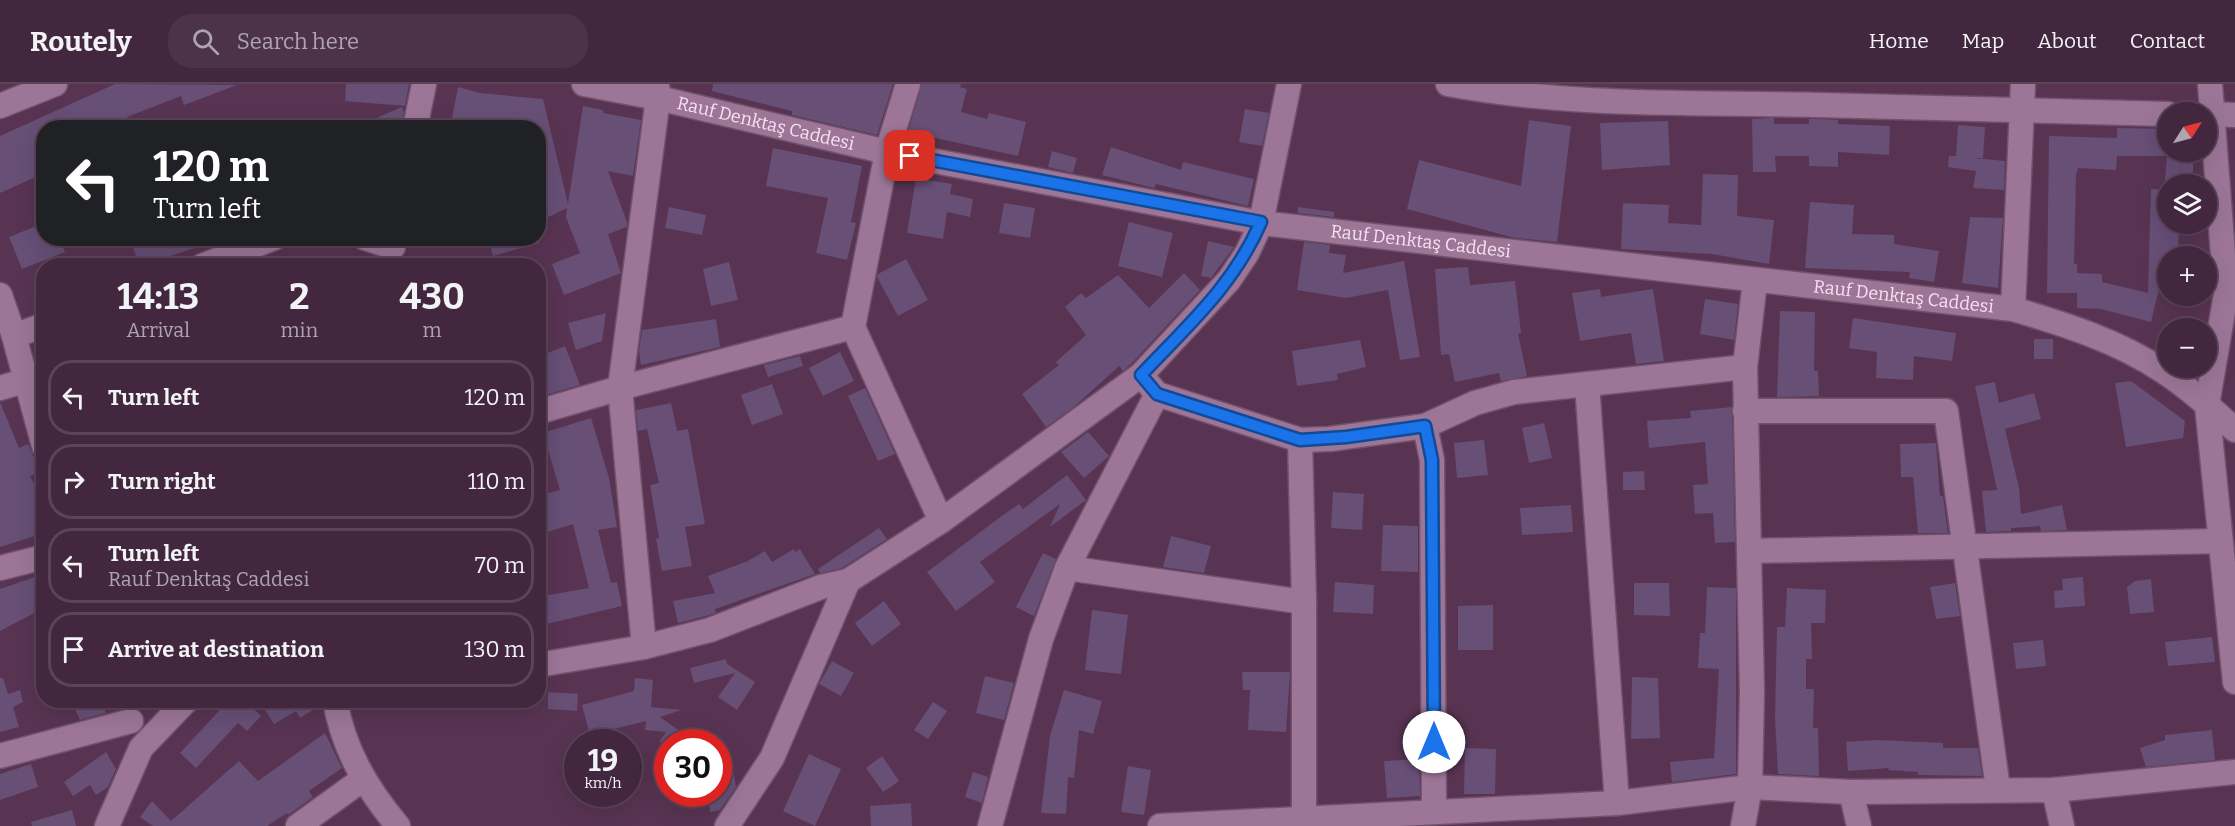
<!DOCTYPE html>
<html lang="en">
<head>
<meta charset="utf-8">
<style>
	:root { --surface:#42273e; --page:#4c3349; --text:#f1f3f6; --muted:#aea5b0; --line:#5a4458 }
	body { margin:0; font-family:Bitter,serif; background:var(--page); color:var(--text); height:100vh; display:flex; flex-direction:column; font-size:22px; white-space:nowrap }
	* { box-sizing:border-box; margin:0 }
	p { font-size:20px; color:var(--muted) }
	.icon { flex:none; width:33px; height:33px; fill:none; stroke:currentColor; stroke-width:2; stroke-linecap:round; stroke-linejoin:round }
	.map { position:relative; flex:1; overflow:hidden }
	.side { position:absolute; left:36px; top:174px; width:510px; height:450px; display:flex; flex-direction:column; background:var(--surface); border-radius:24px; box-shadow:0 6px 24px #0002,0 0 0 2px var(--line) }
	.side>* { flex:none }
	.hud { position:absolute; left:36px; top:36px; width:510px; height:126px; border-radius:24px; box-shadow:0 6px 24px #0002,0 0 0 2px var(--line); background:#202124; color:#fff; overflow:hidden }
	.needle { width:39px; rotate:54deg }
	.tools { position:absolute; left:2157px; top:18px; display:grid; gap:12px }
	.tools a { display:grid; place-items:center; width:60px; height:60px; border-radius:50%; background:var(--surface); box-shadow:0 6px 24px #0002,0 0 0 2px var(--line); font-size:30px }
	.speed { position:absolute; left:564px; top:645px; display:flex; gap:12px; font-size:30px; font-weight:700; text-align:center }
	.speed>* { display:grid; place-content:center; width:78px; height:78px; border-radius:50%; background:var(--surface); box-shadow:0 6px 24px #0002,0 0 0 2px var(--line); line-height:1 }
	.speed small { font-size:15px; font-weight:400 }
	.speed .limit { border:9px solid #d22; background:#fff; color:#111 }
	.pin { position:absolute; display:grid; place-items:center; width:51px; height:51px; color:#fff; margin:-26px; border-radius:12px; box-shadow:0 3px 9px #0006 }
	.me { position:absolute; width:66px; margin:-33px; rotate:0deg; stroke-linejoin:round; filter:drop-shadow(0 0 4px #0008) }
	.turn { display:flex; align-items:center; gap:21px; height:126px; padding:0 18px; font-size:27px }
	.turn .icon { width:78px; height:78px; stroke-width:2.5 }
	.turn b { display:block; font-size:42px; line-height:51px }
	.eta { display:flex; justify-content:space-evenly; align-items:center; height:102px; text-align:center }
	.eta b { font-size:36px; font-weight:700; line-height:42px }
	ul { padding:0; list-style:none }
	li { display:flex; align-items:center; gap:18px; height:75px; margin:0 12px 9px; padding:0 6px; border:3px solid var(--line); border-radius:24px }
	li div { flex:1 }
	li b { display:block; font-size:22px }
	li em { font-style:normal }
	header { display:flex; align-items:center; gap:36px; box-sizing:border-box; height:84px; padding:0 30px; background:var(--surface); border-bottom:2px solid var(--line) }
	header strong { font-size:28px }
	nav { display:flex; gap:33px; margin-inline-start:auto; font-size:21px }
	.search { width:420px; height:54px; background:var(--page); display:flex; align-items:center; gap:15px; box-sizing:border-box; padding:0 21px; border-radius:24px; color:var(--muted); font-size:22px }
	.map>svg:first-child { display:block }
</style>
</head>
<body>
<header>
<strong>Routely</strong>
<div class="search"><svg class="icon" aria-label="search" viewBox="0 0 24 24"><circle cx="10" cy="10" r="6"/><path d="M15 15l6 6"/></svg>Search here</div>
<nav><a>Home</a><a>Map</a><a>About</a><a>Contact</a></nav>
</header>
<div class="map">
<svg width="2235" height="742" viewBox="0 0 2235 742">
	<rect width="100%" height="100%" fill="#583452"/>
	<path fill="#674f76" d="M115,0L237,1L184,21L181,12L127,33L132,44H44V86L39,89L40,91L0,109V52Z
		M346,0H409L405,22L345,17Z
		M713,0H893L877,51L792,31V27L712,7Z
		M922,0H961L960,3L967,5L961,28L987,35L989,29L1026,38L1018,72L908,48Z
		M458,3L480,9L543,15L568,120L583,22L603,26V29L641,36L633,92L608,87L627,138V143L608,150L621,189L564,211L552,180L580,169L566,133L567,124L538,138V44H450Z
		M402,23L404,29L401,44H353Z
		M1245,25L1269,29L1262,62L1239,58Z
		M1774,34V40H1809V35H1819L1838,36V40L1890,42L1889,71L1838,68V83L1809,82V72H1775L1776,88H1753L1752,35Z
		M1529,36L1571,42L1557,158L1515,154L1407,125L1419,76L1521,102Z
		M1668,37L1670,81L1602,86L1600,39Z
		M1958,41L1985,43L1983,74H1973L2005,77L2004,106L1973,104L1976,87L1948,83L1949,72H1956Z
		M2117,44L2168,45V68H2194L2192,100L2165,98L2167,72H2117L2116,86L2078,84L2076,91L2074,180H2077V189L2102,190V198L2148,209L2151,105L2168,106V140H2179L2178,172H2168V193H2162L2151,238L2101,225L2077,224V209H2047L2049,52L2117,54Z
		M1111,63L1181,86L1183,78L1254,95L1248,122L1156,100L1154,104L1102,91Z
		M773,64L862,82L851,138L856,139L847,176L816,169L828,114L766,102Z
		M1052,67L1077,74L1073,89L1048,83Z
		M1703,90L1738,91L1737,132L1774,136L1769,180L1712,170L1621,165L1623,119L1669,121L1668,139L1701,141Z
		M916,94L952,100L950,110L973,115L970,133L947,128L943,155L907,149Z
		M1810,118L1854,121L1852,150L1894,151V160L1939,167L1934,198L1909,194L1910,188L1805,184Z
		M1004,119L1035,124L1030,154L999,149Z
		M669,123L706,131L702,151L665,144Z
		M1298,123L1334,128V133L1298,129Z
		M1970,133L2003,134L1998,204L1962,199Z
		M1129,138L1173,149L1162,193L1118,182Z
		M44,139V154H59L65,168L22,185L9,153Z
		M130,154H215L216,157L139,182Z
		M488,154H538L539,159L493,172Z
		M1208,157L1234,163L1211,194L1201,192Z
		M1304,158L1330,161L1329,169L1346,171L1343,189L1404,177L1420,273L1400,276L1388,206L1346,214L1297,206Z
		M906,175L928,216L898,232L877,193L878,190Z
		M729,178L738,216L711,222L703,185Z
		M1468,183L1470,201L1515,197L1521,249L1518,250L1527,292L1501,297L1499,289L1455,298L1449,270L1441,271L1435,185Z
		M1184,189L1200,206L1131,280L1123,287L1119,282L1075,322L1046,343L1022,310L1059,281L1056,278L1086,251L1065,223L1081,209L1086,214L1118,191L1149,224Z
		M1600,205L1601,213L1653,205L1664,277L1636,280L1631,249L1580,257L1572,209Z
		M1705,215L1738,220L1734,256L1700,250Z
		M1780,227L1815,228L1814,287H1818L1819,312L1777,313Z
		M606,229L602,257L576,266L568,239Z
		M1853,234L1956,249L1952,277L1914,272L1913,296L1876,294L1877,268L1849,264Z
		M716,235L720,263L641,281L639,267L642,246Z
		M2034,255H2053V275H2034Z
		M1360,256L1366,283L1337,290L1338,296L1297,302L1292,267Z
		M565,262L580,301L545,311L538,295V273Z
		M840,268L854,297L823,312L809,284Z
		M800,272L803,282L768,293L764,281Z
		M2131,297L2185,337L2183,354L2126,363L2115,299Z
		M1995,298L1999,319L2034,309L2041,335L2005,345L2019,404L2021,430L2062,421L2067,446L2041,447L2040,442L2011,444V447L1986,448L1982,407L1997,406L1975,302Z
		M772,300L783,330L752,341L741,311Z
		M865,304L895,370L878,377L848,312Z
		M0,318L19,364L28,360L40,388L30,392L44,420V449L0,463Z
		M671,319L677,347L688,345L705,440L685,443L692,482L662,487L656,455L659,454L650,401L659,399L647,345L638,347L636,326Z
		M1732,323L1735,458L1715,459L1713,429L1695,430L1693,401L1708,400L1705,358L1649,364L1647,337L1691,334L1690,327Z
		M591,334L609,394L617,443L598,446L611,499L617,498L622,522L538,542V513L589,504L573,440L538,451V412L560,406L543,349Z
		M1544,339L1552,374L1529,379L1522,344Z
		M1088,348L1109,372L1084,394L1061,368Z
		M1484,356L1488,391L1457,394L1454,359Z
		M1936,359L1940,412H1943L1948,449H1918L1913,393H1901L1900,360Z
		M1644,387L1645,406H1623V388Z
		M1067,391L1086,416L1050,443L1060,420L980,478L995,498L956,527L927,488L999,434L1019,420L1023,425Z
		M1333,408L1364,410L1362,446L1331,444Z
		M1571,421L1573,448L1522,451L1520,424Z
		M1383,441L1418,442V488L1381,487Z
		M879,444L887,455L842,484L820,489L818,485Z
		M1171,452L1211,462L1204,489L1163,483Z
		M794,465L795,468L800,465L815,490L715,525L716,529L706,532L678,539L673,517L715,509L708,492L748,477L765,467L772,478Z
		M1043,469L1056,475L1034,532L1016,523Z
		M44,490V524L0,547V505Z
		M2083,493L2085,522L2055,524L2054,507L2063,506L2062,495Z
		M2151,495L2154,528L2130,530L2127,503L2135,497Z
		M1335,498L1374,501L1373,530L1333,528Z
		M1634,499H1669L1670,532L1634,531Z
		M1955,499L1960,532L1936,535L1930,503Z
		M1707,503L1736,504V690L1672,698L1670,678L1714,674L1719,585L1698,584L1700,549H1705Z
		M1787,504L1826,506L1825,539H1811L1812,575H1806V605H1814L1813,644H1818L1819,692L1778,690L1775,634L1777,543H1785Z
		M884,517L901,540L872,562L855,539Z
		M1493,521V566H1458V522Z
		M1092,526L1128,531L1121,590L1085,586Z
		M2212,553L2215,578L2168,582L2165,558Z
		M2043,556L2046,582L2016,585L2013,559Z
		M726,575L727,580L755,598L737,626L718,613L735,589L694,599L690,584Z
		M832,577L854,589L841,612L819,600Z
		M1242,588H1290L1286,648L1248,646L1250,606H1243Z
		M985,592L1014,599L1004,636L976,629Z
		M1632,593L1658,594L1660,654L1631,655Z
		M0,594H3L8,610L20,606L23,618L13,623L19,643L0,648Z
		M635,594L653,596L651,623L681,626L660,633L695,658H659L666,648L645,646L646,637L590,651L582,621L634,607Z
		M1064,606L1102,617L1093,650L1079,646L1074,694L1068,693L1066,730L1041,729L1050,652Z
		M548,608L578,610L577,627L548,625Z
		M82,616H100L106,629L80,636L73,621Z
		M229,616H244L261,632L247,647L238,639L196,684L180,669Z
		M273,616H321V621L300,634L296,627L274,640L263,623Z
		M933,618L947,627L928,655L914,646Z
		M2212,646L2215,676L2146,683L2140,664L2165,656V651Z
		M325,649L342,684L309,707L313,713L288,731L287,729L267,742H153L140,733L152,717L171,737L239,677L258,697Z
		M1877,656L1943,659V664H1978L1982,692L1918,691V688L1888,686L1889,684L1848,687L1846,658Z
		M1465,664L1496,665L1495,710H1464Z
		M106,668L116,685L108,703L96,711L90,701L73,712L64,698Z
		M809,670L841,685L815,742L783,727Z
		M882,672L899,697L883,708L866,684Z
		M1419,675L1420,712L1387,714L1384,677Z
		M31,680L38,703L0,716V690Z
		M1128,682L1151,686L1144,731L1121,728Z
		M733,686L736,703L720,726L710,728L708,710H718V688Z
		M973,688L988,693L982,719L965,713Z
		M911,719L912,742H871L870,722Z
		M72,726L76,742H32L31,738Z"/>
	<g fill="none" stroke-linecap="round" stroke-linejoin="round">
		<defs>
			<g id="minor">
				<path id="s1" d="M584,0L658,14L887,68L1261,139L2013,225C2064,240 2118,257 2163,287C2189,304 2212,325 2235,346"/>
				<path d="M908,0L887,68L853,243L941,437"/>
				<path d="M1448,0C1571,23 1694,18 1819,21C1935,23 2051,28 2168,30"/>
				<path d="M2210,0L2226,210L2207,321L2235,598"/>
				<path d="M0,22L55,0"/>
				<path d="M2206,30L2235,31"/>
				<path d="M415,44L424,0"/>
				<path d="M365,154L393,163"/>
				<path d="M202,182L274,154"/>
				<path d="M0,211L14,252L44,362"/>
				<path d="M2013,225L2023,0"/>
				<path d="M14,252L44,241"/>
				<path d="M1141,291L1157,310L1300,356L1330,355L1425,342L1475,319L1514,308L1745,283"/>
				<path d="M1587,300L1617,719"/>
				<path d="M0,304L24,297"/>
				<path d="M1745,327H1946L1998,705"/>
				<path d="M538,328L620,304L853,243"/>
				<path d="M1425,342L1432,376L1434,728"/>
				<path d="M1300,356L1304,518V742"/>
				<path d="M1750,467L2220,457"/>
				<path d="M0,484L44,473"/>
				<path d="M1067,484L1304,518"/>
				<path d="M644,563L620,304L658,14L657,0"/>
				<path d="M538,581L644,563L710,546L821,503L848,497L941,437L1141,291L1229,196L1247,169L1261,139L1289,0"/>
				<path d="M335,616C343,665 367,705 398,742"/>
				<path d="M0,672L131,637"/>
				<path d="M2054,706L2062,742"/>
				<path d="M1851,708L1859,742"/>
				<path d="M107,742L141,664L187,616"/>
				<path d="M298,742L363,695"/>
				<path d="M727,742L772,674L848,497"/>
				<path d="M990,742L1041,555L1067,484L1157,310"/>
				<path d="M1160,742L1617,719L1750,703L1851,708L2054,706L2235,688"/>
				<path d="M1743,742L1750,703L1752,608L1745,283L1755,197"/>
			</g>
		</defs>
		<use href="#minor" stroke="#70526c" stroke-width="27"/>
		<use href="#minor" stroke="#9d7697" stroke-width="24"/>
	</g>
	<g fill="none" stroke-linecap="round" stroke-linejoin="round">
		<defs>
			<path id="route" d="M910,72L1261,138C1233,202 1188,241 1141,291L1157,310L1300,356L1346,353L1425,342L1432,376L1434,658"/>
		</defs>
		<use href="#route" stroke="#114b97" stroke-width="15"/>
		<use href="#route" stroke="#1a73e8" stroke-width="10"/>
	</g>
	<g text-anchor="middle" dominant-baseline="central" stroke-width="6" stroke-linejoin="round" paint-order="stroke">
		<g font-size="18" fill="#f7e0f2" stroke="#332330">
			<text stroke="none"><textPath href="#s1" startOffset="186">Rauf Denktaş Caddesi</textPath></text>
			<text stroke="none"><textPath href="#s1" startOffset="852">Rauf Denktaş Caddesi</textPath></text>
			<text stroke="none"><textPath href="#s1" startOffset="1338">Rauf Denktaş Caddesi</textPath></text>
		</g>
	</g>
</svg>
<div class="tools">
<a><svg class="needle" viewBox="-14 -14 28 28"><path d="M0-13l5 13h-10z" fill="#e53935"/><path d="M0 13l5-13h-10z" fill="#aea5b0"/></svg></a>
<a><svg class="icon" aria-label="layers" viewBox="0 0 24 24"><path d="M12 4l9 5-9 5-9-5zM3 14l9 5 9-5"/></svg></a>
<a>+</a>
<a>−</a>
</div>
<div class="speed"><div>19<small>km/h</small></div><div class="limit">30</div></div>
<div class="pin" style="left:910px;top:72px;background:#d93025"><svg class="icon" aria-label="arrive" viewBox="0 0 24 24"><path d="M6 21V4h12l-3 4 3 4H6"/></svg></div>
<svg class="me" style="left:1434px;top:658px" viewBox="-20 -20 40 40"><circle r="19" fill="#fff"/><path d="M0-13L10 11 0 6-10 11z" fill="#1a73e8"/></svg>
<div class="hud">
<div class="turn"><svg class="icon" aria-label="left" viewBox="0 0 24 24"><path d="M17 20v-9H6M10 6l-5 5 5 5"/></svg><div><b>120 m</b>Turn left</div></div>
</div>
<section class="side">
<div class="eta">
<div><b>14:13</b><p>Arrival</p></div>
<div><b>2</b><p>min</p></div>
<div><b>430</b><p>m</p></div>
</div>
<ul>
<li><svg class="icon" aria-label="left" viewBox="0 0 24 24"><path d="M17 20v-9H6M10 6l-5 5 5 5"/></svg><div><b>Turn left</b></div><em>120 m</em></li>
<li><svg class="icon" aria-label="right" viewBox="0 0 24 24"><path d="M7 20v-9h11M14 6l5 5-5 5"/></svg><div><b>Turn right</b></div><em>110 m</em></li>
<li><svg class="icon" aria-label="left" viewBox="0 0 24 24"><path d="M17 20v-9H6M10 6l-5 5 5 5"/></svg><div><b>Turn left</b><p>Rauf Denktaş Caddesi</p></div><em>70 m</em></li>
<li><svg class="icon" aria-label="arrive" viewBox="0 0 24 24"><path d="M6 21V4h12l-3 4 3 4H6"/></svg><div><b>Arrive at destination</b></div><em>130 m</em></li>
</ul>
</section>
</div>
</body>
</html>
